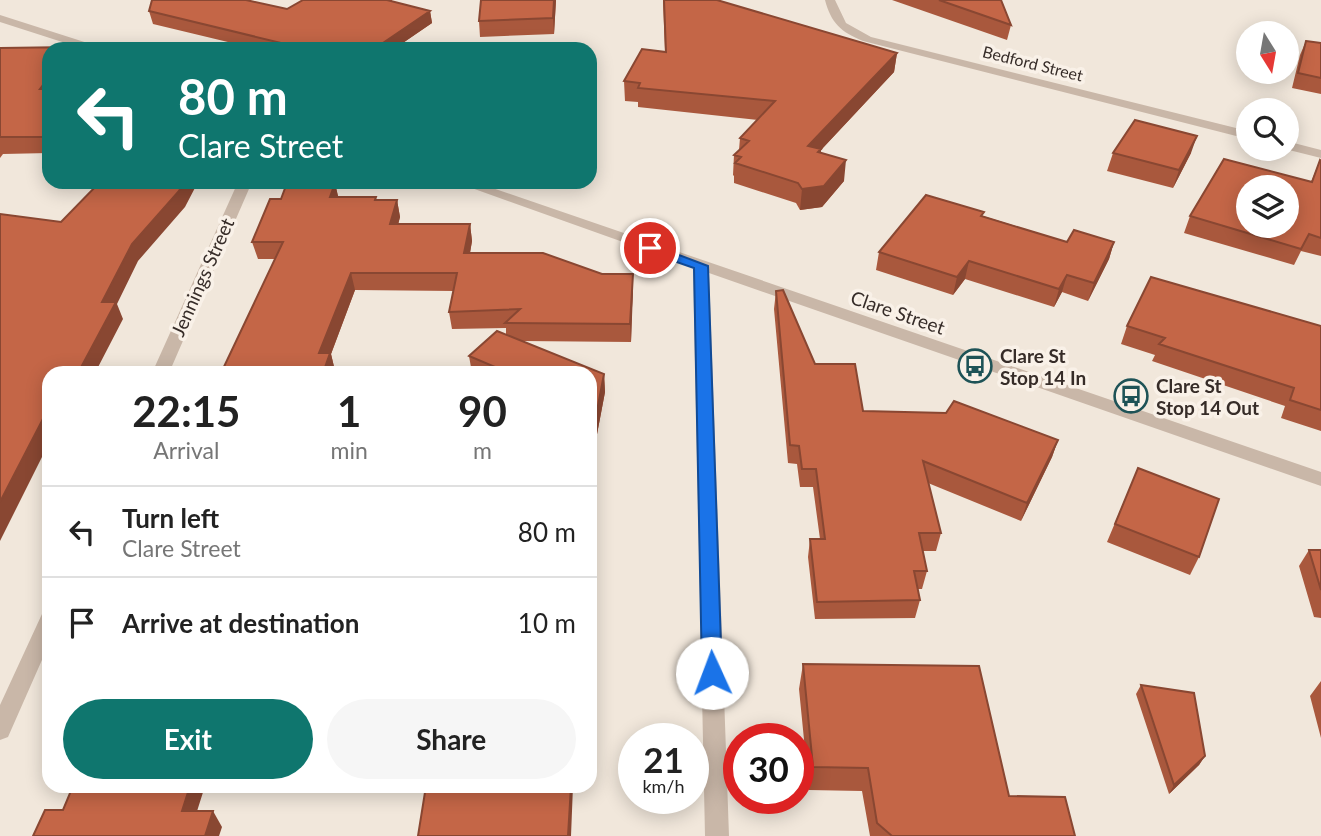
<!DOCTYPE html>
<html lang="en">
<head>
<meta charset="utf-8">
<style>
	:root { --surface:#fff; --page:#f6f6f6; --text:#222; --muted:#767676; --line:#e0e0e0; --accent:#0f766e }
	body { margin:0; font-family:Lato,sans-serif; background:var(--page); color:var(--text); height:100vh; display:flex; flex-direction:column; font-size:26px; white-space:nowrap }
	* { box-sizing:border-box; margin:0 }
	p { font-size:23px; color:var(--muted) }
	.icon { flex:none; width:38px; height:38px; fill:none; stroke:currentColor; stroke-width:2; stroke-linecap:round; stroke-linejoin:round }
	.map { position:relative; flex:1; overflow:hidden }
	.drawer { position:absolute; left:42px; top:366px; width:555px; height:427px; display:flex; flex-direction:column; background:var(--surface); border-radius:21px; box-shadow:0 4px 18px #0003 }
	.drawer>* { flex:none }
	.hud { position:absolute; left:42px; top:42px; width:555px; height:147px; border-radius:21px; box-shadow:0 4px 18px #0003; background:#0f766e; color:#fff; overflow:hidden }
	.needle { width:46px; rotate:169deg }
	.fabs { position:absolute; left:1236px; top:21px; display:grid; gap:14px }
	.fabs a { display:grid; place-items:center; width:63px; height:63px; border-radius:50%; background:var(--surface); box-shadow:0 4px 18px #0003; font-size:35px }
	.speed { position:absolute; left:618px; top:723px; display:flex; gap:14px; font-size:35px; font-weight:700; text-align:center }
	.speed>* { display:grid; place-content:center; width:91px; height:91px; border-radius:50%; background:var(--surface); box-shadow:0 4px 18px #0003; line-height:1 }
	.speed small { font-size:18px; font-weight:400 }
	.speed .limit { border:10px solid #d22; background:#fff; color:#111 }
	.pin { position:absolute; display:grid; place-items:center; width:60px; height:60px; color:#fff; margin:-30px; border:4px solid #fff; border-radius:50%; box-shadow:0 2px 7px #0007 }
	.me { position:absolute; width:77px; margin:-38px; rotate:358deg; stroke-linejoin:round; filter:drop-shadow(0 0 5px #0008) }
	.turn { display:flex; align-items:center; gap:24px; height:147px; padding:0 21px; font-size:32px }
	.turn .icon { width:91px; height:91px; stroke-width:2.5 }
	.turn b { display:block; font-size:49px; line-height:60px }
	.eta { display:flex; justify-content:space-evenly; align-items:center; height:119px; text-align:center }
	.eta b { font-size:42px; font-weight:700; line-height:49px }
	.cta { display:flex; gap:14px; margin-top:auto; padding:14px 21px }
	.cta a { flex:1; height:80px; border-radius:42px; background:var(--accent); color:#fff; font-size:28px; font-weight:700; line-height:80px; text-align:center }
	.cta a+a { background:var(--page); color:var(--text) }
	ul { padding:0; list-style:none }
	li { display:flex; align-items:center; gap:21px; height:91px; padding:0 21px; border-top:2px solid var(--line) }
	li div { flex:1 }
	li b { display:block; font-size:26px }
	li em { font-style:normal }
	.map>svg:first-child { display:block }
</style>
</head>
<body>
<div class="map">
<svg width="1321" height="836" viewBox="0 0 1321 836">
	<rect width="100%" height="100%" fill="#f1e7db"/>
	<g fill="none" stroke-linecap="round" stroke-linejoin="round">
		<path fill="#c9b7a8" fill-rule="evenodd" d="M825,0H835L846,23L871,37L1248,131V139L863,41C841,32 831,23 825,0Z
			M0,15L100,47L102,49H84L0,22Z
			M1286,141L1321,150V158L1285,149Z
			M238,182H252L169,373H152Z
			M455,182H475L1321,472V486L709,273L729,836H705L693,267Z
			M49,612V644L8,737L0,740V705L42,614Z"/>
	</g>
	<path fill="#a9583d" d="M303,0H392V2L430,11L432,23L394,49H257L153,24L149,11L287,9Z
		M556,0L554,34L480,37L479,21Z
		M663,0H717L897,53L894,72L821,150V153L844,181L822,207L800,210L796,203L734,183V176L733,175L734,155L739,150L740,138L758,120L638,107V102L625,101L624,81L665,52Z
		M892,0H1001L1011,25L1007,40Z
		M1306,41L1321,43V94L1292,88L1300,55Z
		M71,47L72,49H49V153L3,154L0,158V48Z
		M1113,153H1191L1173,188L1107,171Z
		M1320,160L1321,161V256L1301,251L1294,265L1184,233L1190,216L1311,182Z
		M287,183H335L338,197H376V200H397L400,217L398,224H470L472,241L470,253H543L602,274H633L631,342L522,341L604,374L605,392L594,450H590V373H472L469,356L497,331L506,335V328L452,329L449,312L454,291L355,290L331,354L335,371L334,373H221L275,259H258L252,242L270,199H281Z
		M983,216L1067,242H1114L1109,259L1088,301L1062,292L1054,307L965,279L953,295L876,270L879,252Z
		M776,291L815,364L863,411L1058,440L1052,457L1021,521L928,483L941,533L936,551H922L927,571L922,589H917L920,600L915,618L815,619L808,557L810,539H820L813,487H800L797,464L788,463L774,309Z
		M1127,326H1321V431L1281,418L1285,406L1152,361L1155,355L1121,344Z
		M1138,468L1199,557L1190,575L1107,542Z
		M1309,550H1321V618L1314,617L1299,566Z
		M803,664L1009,796L1075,836H870L862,791L809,790L799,689Z
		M1321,681V738L1310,696Z
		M1141,685L1205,756L1199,765L1169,794L1136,694Z"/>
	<path fill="#894732" d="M554,0H556L554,34L553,18Z
		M430,11L432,23L394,49H374Z
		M897,53L894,72L821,150L819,170L808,146Z
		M49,77V102L40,89Z
		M1197,136L1191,153L1173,188L1179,170Z
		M846,160L844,181L822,207L800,210L802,189Z
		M184,182H198L185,207L138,261L117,304L123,319L95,373H78L102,302L132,244Z
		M335,183L339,200L330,197Z
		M397,200L400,217L394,241L390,224Z
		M470,224L472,241L467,270L464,253Z
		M1114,242L1109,259L1088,301L1094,283Z
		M969,261L965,279L953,295L957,277Z
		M351,273L355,290L331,354L335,371L334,373H323L319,353Z
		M633,274V292L631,342L630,324Z
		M1067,275L1062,292L1054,307L1059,289Z
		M604,374L605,392L594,450L593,432Z
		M45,415L49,423V443L0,541V502Z
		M1058,440L1052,457L1021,521L1027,503Z
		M592,503L593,521L590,566V539Z
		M1205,756L1199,765L1169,794L1174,785Z
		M190,786H205L192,827L182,811Z
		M571,786H573L571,836H568Z
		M213,811L222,827L219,836H205Z"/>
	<path fill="#c46647" stroke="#894732" stroke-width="2" fill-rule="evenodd" d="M152,0H246L287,9L303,0H387L430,11L374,49H306L149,11Z
		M481,0H554L553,18L479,21Z
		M664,0H717L897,53L808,146L821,149L818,152L846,160L824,186L802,189L798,183L735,163L741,157L734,155L749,141L740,138L775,101L638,88L640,83L624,81L642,49L666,52Z
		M939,0H1001L1011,25Z
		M1306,41L1321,43V78L1298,73Z
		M71,47L69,49H49V77L40,89H49V137H0V48Z
		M1135,120L1197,136L1179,170L1113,153Z
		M1224,159L1312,182L1320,160L1321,161V238L1309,234L1301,249L1190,216ZM1248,187H1286V226H1248Z
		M100,182H184L179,191L132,244L102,302H116L78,373H49V415H45L0,502V214L61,222Z
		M287,183H335L330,197H376L375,200H397L390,224H470L464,253H543L602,274H633L630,324L505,323L520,309L449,312L457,273H351L319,353H330L323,373H221L283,242H252L270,199H281Z
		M926,195L984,212L981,216L1067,242L1074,230L1114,242L1094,283L1067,275L1059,289L969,261L957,277L879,252Z
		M1151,277L1321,326V410L1290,400L1294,388L1159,344L1165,338L1127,326Z
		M783,290L815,364H855L863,411L946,413L954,401L1058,440L1027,503L923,461L941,533H919L927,571H914L920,600L817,602L810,539H825L816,469H802L799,446L790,445L776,291Z
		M497,331L604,374L593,432H590V373H509L469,356Z
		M1138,468L1219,499L1199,557L1115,524Z
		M590,503H592L590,539Z
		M1309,550H1321V590Z
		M803,664L979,666L1009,796L1065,797L1075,836H892L877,823L868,768L813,767Z
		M1141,685L1194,693L1205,756L1174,785Z
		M73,786H190L182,811H213L205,836H33L45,810H63Z
		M426,786H571L568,836H418Z"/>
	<path fill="#1a73e8" stroke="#114b97" stroke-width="2" d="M650,244L708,266L722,673L719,679L712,682L705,679L702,673L694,268L645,251V245Z"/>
	<defs>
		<symbol id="bus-ring" viewBox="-11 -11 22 22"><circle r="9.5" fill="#f9f1e8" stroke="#1e5357" stroke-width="1.5"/><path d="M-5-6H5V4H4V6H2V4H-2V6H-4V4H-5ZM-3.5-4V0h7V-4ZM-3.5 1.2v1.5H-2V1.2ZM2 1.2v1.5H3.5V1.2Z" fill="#1e5357"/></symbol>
	</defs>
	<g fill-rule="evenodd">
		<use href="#bus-ring" x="956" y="347" width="38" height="38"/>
		<use href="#bus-ring" x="1112" y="377" width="38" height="38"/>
	</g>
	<g text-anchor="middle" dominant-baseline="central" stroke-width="7" stroke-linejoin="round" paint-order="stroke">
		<g font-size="16" fill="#362c28" stroke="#f9f1e8">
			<text transform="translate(1033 63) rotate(14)">Bedford Street</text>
		</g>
		<g font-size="19" fill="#362c28" stroke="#f9f1e8">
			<text transform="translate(202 277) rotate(-66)">Jennings Street</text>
			<text transform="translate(898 312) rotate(19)">Clare Street</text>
		</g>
		<g font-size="19" font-weight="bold" fill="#362c28" stroke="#f9f1e8" text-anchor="start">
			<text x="1000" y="355">Clare St<tspan x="1000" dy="22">Stop 14 In</tspan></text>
			<text x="1156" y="385">Clare St<tspan x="1156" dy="22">Stop 14 Out</tspan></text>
		</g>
	</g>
</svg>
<div class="fabs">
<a><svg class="needle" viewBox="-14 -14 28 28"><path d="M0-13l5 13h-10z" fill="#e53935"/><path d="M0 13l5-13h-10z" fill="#767676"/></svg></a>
<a><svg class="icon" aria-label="search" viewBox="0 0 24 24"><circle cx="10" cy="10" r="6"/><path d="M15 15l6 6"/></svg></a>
<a><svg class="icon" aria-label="layers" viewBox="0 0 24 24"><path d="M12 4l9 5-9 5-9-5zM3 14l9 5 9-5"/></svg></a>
</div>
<div class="speed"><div>21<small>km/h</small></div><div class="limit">30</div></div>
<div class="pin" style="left:650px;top:248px;background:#d93025"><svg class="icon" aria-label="arrive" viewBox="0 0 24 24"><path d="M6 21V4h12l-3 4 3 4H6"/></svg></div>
<svg class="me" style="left:712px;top:673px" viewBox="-20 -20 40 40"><circle r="19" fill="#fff"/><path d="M0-13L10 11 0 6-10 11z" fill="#1a73e8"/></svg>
<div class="hud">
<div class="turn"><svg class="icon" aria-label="left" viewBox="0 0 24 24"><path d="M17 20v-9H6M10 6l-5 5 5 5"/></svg><div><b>80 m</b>Clare Street</div></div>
</div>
<section class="drawer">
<div class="eta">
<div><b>22:15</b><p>Arrival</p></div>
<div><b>1</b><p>min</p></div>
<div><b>90</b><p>m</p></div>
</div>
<ul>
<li><svg class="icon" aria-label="left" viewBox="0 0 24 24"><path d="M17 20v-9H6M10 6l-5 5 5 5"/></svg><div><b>Turn left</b><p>Clare Street</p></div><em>80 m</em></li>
<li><svg class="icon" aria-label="arrive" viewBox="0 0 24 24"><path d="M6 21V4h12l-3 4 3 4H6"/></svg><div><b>Arrive at destination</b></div><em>10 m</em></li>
</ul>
<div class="cta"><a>Exit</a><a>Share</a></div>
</section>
</div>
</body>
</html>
